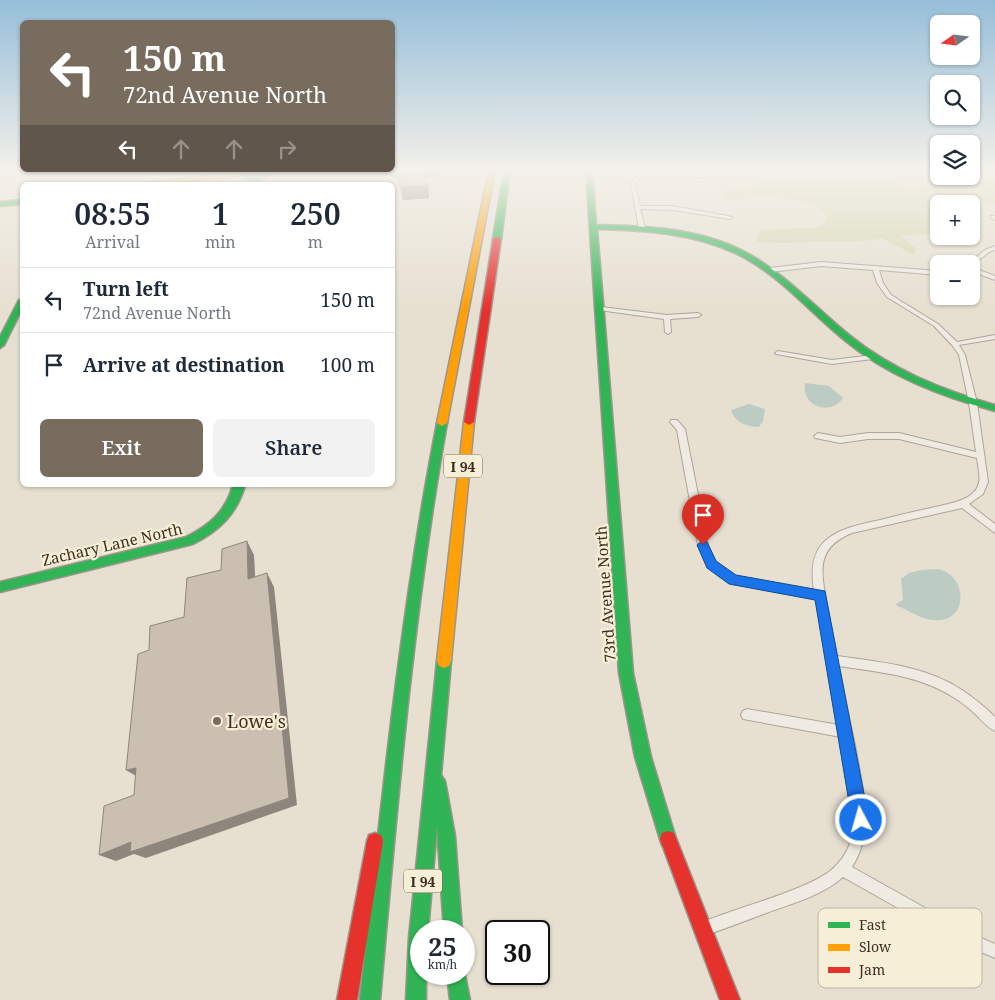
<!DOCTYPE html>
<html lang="en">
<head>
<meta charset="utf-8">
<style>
	:root { --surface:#fff; --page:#f2f2f3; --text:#1f2937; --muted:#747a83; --line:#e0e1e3; --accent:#786c5e }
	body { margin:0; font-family:"Noto Serif",serif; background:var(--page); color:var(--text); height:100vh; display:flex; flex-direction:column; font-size:19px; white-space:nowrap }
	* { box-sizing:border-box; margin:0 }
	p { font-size:16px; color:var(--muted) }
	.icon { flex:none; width:28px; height:28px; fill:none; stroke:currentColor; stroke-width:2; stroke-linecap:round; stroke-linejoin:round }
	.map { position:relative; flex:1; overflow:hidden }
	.panel { position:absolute; left:20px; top:182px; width:375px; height:305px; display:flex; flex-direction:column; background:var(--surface); border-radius:8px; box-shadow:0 1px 4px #0004 }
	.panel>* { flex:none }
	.banner { position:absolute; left:20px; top:20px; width:375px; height:152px; border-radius:8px; box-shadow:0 1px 4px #0004; background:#786c5e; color:#fff; overflow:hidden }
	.needle { width:32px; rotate:256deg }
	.controls { position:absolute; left:930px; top:15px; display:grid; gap:10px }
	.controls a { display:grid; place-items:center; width:50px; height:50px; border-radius:8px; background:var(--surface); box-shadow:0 1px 4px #0004; font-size:25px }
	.speed { position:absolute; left:410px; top:920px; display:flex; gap:10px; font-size:25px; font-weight:700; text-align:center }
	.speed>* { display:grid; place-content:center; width:65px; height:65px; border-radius:50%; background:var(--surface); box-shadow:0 1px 4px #0004; line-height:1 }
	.speed small { font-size:12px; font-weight:400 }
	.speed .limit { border:2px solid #111; border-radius:8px; background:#fff; color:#111 }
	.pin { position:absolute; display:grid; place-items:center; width:42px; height:42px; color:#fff; margin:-51px -21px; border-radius:50% 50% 50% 0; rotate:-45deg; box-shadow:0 0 5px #0007 }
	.pin .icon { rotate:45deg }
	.me { position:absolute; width:55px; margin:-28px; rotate:354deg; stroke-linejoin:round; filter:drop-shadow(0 0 4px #0008) }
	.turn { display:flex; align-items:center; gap:18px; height:105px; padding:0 20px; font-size:22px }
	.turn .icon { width:65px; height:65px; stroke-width:2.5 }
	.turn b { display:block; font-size:35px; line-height:42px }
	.lanes { display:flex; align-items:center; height:48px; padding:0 20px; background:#0003; justify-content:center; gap:25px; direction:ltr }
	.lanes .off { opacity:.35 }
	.eta { display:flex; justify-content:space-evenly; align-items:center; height:85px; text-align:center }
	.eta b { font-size:30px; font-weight:600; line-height:35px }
	.cta { display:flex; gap:10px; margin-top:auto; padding:10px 20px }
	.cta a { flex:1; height:58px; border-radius:8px; background:var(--accent); color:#fff; font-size:20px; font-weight:600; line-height:58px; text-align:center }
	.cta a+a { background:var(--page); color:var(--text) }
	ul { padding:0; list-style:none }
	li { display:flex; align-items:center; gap:15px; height:65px; padding:0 20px; border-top:1px solid var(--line) }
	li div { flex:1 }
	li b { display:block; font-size:19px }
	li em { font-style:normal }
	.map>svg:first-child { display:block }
</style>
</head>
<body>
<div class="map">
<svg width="995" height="1000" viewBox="0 0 995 1000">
	<rect width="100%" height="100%" fill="#e7e0d1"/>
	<path fill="#d6d7b3" d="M787,170H856L906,186L931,184L904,170H939V176H971V170H993L995,171V205L975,199L967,200L971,204H939V233L900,236L916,248L914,255L881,238C859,244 834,241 811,242C792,242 776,245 756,241L760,230L821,227L828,217L813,204L768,196L728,200L717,193L782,179Z"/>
	<path fill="#bcccc2" d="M805,383L829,386L843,398C830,417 801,406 805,383Z
		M749,404L765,409L763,421L759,427C748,427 734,422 731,410Z
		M921,570C928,570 939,568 944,571C968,581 967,624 933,620C920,619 909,610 897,606L896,604L903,600L901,579L909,573Z"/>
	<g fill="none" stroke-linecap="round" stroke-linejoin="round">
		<defs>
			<path id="street" d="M746,170H756L699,181L646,177L639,179L635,185L640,206H673L733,217L730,219L673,210L640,209L645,228L642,230L639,228L631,185L635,177L646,175L699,179Z
				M991,216H995V220L991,218Z
				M995,246V250L989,252L973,265L968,264L985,250Z
				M821,262L939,271V275L879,270L883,283L891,295L938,324L957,342L995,335V339L959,345L965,355L977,403L988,482L983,494L969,504L995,524V533L962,508L852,533C815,548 821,572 827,605C830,622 834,639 837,656C880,662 926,666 962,690C974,698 985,707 995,717V731C986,727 979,717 972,711C966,706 960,701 953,697C919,675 878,672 839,666C844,692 849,718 855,745C862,785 876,830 852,867L970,933L995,944V958L960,943L843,877C823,895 794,903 769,912C747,920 725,929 703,936L698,934L696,929L698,924C726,912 756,904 785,893C800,887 817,881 830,871C840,863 847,853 851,840C859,807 847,769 841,737L743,719L741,715L743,711L747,709L839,725L816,599L733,584L709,568L698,545L677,430L670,422L671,420H677L685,429L708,545L716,562L735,576L814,590C805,537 838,529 880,520C900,515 920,510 940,506C952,503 970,500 977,488C982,480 978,467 977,458L899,439H868L840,443L815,438L814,436L818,433L840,437L868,433H899L976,452L969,403L959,355L952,345L934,326L887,297L877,283L873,270L821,266L770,272L767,270L770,268Z
				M971,267L995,276V280L971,271Z
				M601,307L667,315L698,313L701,315L698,317L670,319L671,332L668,334L665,332L664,319L599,310V308Z
				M778,351L832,360L873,355L876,357L873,359L832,364L776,354L775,353Z"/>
			<path id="fast" d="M254,170H266L271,174L258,181L245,178L247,172ZM261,172L264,174L257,177L251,176Z
				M504,170H510L501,239L497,241L493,239Z
				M586,170H592L596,225C645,226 697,228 741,250C783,271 813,306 849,335C892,370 942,390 995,405V411C939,396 886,375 842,338C807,309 776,272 735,253C691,233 644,230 597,229L633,673L651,757L676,839L674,845L668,847L662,845L660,839L635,757L619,673Z
				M22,200V204L0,206V202Z
				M19,300H22V309L4,345L0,348V337Z
				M442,420L447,423C413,614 397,807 380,1000H360C381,807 400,614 437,423Z
				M233,485H245C237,514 219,531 193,544L0,592V582L186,537C210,525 226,511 233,485Z
				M444,654L449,656L451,661L441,775L445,781L455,836L462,931H444L437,826L428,931H421V974H426V1000H406L409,938L437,661L439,656Z
				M464,970L470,1000H450L447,974H464Z"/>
			<path id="slow" d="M489,170H495L447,423L442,426L437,423Z
				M249,171L252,173L251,174L162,185H143L146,183Z
				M469,419L474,422L451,661L449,666L444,668L439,666L437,661L464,422Z"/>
			<path id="jam" d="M497,237L501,239L474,422L469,425L464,422L493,239Z
				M668,831L674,833L740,1000H720L660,839L662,833Z
				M375,833L381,835L383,841L357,1000H337L367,841L369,835Z"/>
		</defs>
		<use href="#street" stroke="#ada599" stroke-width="2"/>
		<use href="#fast" stroke="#9c958a" stroke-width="3"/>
		<use href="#slow" stroke="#9c958a" stroke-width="3"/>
		<use href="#jam" stroke="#9c958a" stroke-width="3"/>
		<use href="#street" fill="#efebe3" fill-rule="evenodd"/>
		<use href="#fast" fill="#30b455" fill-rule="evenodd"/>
		<use href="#slow" fill="#ff9f0a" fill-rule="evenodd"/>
		<use href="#jam" fill="#e5322d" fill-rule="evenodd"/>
	</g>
	<path fill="#afa499" d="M380,170H454L425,178L429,198L403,200L397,178Z"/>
	<path fill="#8e867d" d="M421,170H454L422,180Z
		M428,185L429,198L403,200L402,187Z
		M247,541L254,555L256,592L248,579Z
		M267,573L274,587L297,805L146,858L134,854L116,861L99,855Z
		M136,768L141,779L126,770Z"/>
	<path fill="#cbbfb2" stroke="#8e867d" d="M396,170H422L428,185L402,187Z
		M247,541L248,579L267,573L289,798L130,852L131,842L99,855L104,806L134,795L136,768L126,770L138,654L149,650L150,626L184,617L187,578L221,570L222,549Z"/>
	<linearGradient id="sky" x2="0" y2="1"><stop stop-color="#96bed9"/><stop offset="0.55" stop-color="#f4f1ea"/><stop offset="1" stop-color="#f4f1ea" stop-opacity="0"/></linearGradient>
	<rect width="995" height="310" fill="url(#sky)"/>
	<path fill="#1a73e8" stroke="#114b97" d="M703,540L707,542L716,561L736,575L825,591L869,820L867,825L861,828L855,825L852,820L815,600L729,584L707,568L697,545Z"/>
	<circle fill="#786c5e" stroke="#f7eed8" stroke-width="2" cx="217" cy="721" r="5"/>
	<g text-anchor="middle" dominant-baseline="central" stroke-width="4.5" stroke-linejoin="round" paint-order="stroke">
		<g fill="#f7eed8" stroke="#756857" stroke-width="1">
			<rect x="444" y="454.5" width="38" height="23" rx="4"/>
			<rect x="404" y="869.5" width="38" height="23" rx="4"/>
		</g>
		<g font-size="14" font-weight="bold" fill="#3d2e20">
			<text x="463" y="466">I 94</text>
			<text x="423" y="881">I 94</text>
		</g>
		<g font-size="15" fill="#3d2e20" stroke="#f7eed8">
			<text transform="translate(112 544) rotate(-13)">Zachary Lane North</text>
			<text transform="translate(605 594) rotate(-94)">73rd Avenue North</text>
		</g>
		<g font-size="18" fill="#3d2e20" stroke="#f7eed8" text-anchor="start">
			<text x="227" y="721">Lowe's</text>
		</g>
	</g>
	<rect x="818" y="908" width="164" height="80" rx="8" fill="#f7eed8" stroke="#bfb4a1" stroke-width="1"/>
	<rect x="828" y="922" width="22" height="6" fill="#30b455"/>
	<rect x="828" y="944" width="22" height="7" fill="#ff9f0a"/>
	<rect x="828" y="967" width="22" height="6" fill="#e5322d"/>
	<g font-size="14" fill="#3d2e20">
		<text x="859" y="930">Fast</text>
		<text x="859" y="952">Slow</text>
		<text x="859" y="975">Jam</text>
	</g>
</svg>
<div class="controls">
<a><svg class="needle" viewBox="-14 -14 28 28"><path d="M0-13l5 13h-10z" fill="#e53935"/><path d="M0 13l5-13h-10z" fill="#747a83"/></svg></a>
<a><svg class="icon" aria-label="search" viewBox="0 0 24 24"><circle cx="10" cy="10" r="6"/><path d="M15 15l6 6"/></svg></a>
<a><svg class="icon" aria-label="layers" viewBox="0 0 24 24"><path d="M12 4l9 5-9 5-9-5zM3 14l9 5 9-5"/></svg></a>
<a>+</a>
<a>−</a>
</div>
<div class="speed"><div>25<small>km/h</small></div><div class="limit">30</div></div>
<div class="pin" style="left:703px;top:545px;background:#d93025"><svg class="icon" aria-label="arrive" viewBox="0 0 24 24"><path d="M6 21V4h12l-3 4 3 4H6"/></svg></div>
<svg class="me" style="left:861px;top:820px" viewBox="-20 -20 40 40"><circle r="17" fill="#1a73e8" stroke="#fff" stroke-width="3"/><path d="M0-11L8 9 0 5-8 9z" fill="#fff"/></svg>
<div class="banner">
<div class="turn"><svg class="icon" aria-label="left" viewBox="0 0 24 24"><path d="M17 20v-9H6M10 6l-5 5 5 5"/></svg><div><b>150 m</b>72nd Avenue North</div></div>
<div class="lanes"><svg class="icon" aria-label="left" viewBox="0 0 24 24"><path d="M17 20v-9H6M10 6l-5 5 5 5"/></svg><svg class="icon off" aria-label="ahead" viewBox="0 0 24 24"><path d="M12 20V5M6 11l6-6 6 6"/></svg><svg class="icon off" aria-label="ahead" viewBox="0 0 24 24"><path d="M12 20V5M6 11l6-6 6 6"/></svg><svg class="icon off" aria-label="right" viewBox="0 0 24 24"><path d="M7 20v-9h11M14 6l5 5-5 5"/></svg></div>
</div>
<section class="panel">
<div class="eta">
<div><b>08:55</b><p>Arrival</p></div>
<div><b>1</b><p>min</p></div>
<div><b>250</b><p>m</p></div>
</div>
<ul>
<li><svg class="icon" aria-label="left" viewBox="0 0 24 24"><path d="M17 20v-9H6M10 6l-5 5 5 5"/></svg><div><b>Turn left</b><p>72nd Avenue North</p></div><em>150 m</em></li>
<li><svg class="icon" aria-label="arrive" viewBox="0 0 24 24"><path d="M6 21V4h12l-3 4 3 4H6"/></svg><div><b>Arrive at destination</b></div><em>100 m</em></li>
</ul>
<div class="cta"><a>Exit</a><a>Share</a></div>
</section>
</div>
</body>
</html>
